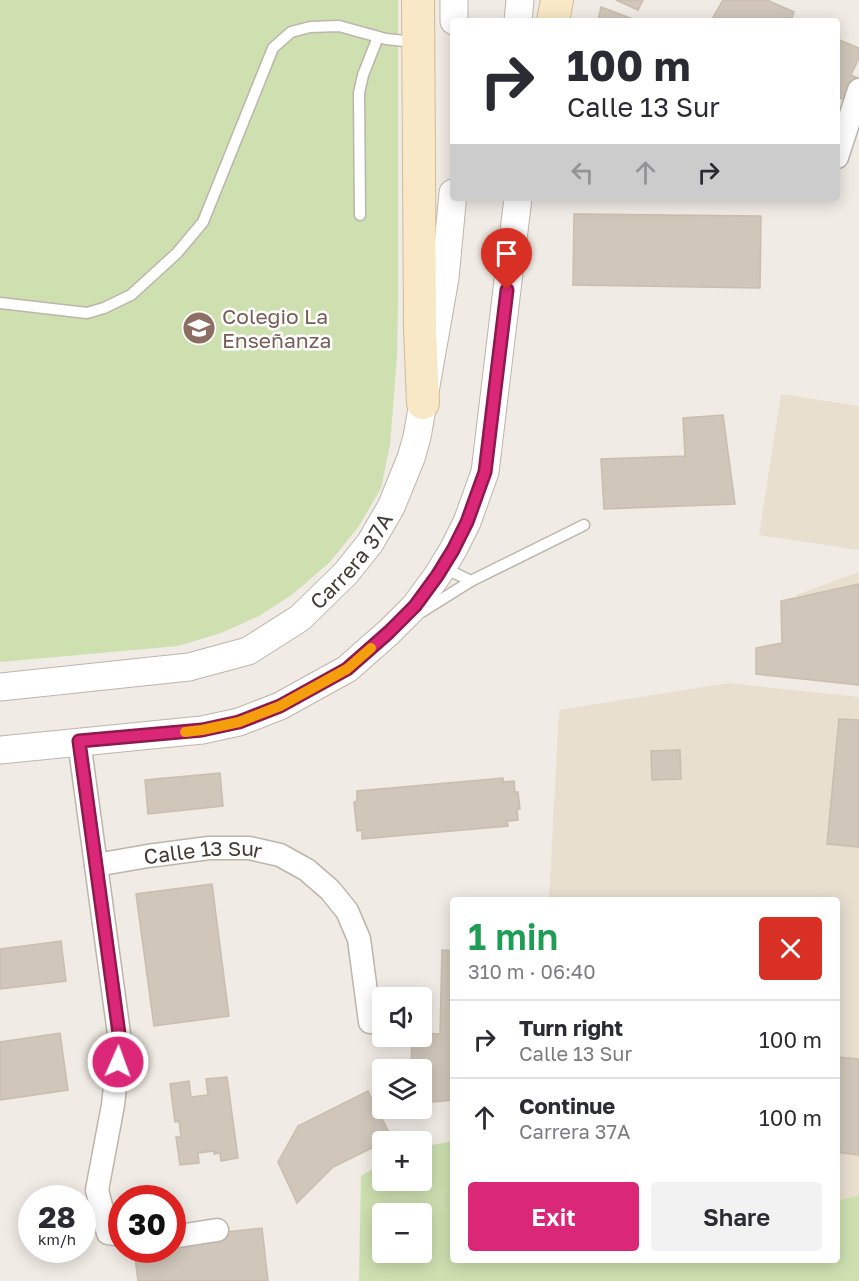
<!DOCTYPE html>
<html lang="en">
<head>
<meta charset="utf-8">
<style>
	:root { --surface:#fff; --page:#f2f2f3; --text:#2b2b33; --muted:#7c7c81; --line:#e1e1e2; --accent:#db2777 }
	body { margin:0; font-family:"Golos Text",sans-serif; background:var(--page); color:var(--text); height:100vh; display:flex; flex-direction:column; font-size:22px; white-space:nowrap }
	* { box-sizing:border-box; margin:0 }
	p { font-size:20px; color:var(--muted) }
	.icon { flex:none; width:33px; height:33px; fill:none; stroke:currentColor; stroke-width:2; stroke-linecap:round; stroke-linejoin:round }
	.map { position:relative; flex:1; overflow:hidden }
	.details { position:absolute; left:450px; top:897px; width:390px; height:366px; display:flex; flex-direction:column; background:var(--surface); border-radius:6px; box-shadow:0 3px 15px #0003 }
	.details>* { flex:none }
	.banner { position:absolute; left:450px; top:18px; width:390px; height:183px; border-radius:6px; box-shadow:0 3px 15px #0003; background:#fff; color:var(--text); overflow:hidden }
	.controls { position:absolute; left:372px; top:987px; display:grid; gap:12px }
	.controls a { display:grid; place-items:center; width:60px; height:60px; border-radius:6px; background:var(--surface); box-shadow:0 3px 15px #0003; font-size:30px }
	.speed { position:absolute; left:18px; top:1185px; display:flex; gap:12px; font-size:30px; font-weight:700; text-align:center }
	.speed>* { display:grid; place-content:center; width:78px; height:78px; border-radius:50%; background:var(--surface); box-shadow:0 3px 15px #0003; line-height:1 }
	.speed small { font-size:15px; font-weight:400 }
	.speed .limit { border:9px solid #d22; background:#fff; color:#111 }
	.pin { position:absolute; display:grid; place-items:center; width:51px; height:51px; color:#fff; margin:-62px -26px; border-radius:50% 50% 50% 0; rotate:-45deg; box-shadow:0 0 6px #0007 }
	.pin .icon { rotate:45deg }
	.me { position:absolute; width:66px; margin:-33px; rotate:2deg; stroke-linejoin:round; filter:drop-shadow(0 0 4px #0008) }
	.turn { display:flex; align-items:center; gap:21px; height:126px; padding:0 18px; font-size:27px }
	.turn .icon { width:78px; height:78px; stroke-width:2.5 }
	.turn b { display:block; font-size:42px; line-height:51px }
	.lanes { display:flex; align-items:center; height:57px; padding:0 18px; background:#0003; justify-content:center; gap:30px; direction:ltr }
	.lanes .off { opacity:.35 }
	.round { display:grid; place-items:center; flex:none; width:63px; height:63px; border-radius:6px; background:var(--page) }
	.headline { display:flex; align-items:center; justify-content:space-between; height:102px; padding:0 18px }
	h1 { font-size:36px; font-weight:600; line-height:45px; color:#1e9e55 }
	.button { display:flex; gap:12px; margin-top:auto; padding:12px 18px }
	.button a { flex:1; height:69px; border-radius:6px; background:var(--accent); color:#fff; font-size:24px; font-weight:600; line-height:69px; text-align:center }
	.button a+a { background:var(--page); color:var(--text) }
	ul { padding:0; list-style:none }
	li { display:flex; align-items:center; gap:18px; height:78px; padding:0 18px; border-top:2px solid var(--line) }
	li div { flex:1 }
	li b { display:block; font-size:22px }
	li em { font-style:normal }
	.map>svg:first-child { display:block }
</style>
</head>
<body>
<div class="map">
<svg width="859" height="1281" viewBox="0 0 859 1281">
	<rect width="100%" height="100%" fill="#f0ebe4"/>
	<path fill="#e8dfcf" d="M781,394L859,406V550L759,535Z
		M859,572V621L796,595Z
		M728,683L859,697V1195L837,1201V900H549L559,710Z"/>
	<path fill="#cee0b0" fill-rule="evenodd" d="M0,0H398V301L397,355L394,396L390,445L381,488L359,526L330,562L293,594L259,616L221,633L178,646L0,662Z
		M453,1141V1260H837V1201L859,1195V1281H359L361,1176L382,1164V1180H422V1147ZM382,1214H422V1252H382Z"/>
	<path fill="#d0c6ba" stroke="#cabdae" stroke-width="1.5" d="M616,0H643L638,10Z
		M723,0H767L794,12L791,21H711Z
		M601,7L638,21H598Z
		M837,39L859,48V58L851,75L858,78L848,101L837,97Z
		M574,214L761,216L760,288L573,285Z
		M723,415L735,504L604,509L601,459L685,456L683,418Z
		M859,584V685L756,674V648L782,643L781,601Z
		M839,719L859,720V847L827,844Z
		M680,750L681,779L652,780L651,751Z
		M220,773L223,806L148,814L145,780Z
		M503,778V782L514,781L515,792H518L520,809H517L518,820L507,821L508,826L362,839V830L357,831L354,802L357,801V791Z
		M212,884L229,1016L154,1026L136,894Z
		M61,941L66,981L0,989V949Z
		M442,950L453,951V1100L422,1103V1070H411L412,1036H422V1033L440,1034Z
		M60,1033L68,1090L0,1100V1042Z
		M837,1057L859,1059V1155L837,1152Z
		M227,1077L238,1158L221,1161L220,1153L214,1154V1151L198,1153L199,1163L180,1165L176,1137H181L179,1121L175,1122L170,1084L189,1081L191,1097L208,1095L206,1079Z
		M368,1091L392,1138L382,1142V1143L333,1167L297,1203L278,1162L298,1126Z
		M262,1228L268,1281H138L134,1250H172V1238Z"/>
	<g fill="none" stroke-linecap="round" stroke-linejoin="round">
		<defs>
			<path id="service" d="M360,215L359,93L363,75L378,37
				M0,303L87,313L104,308L131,295L177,253L203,222L273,48L291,32L310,27L339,26L386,39L414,42
				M442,567L471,581
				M423,611L471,581L584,525"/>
			<g id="minor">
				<path d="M837,157L859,90"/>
				<path d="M79,741L120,1041L113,1105L97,1190L108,1233L122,1235"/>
				<path id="s1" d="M96,865L148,856L209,848H249L280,855L307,870L330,890L347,911L359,939L370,1022"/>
				<path d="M172,1237L217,1230"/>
			</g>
			<g id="tertiary">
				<path d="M454,21V0"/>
				<path d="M518,21L520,0"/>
				<path id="s2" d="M0,687L189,667L248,651L300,618L346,573L370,543L391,507L411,458L417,437L445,278L453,193"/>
				<path d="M0,750L202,730L239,722L280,706L347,669L389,632L415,606L437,576L453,550L467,522L485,472L518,198"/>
			</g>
			<path id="secondary" d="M418,0L420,330L423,403
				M553,21L557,0"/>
		</defs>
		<use href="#service" stroke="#bdb5aa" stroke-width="13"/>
		<use href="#minor" stroke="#bdb5aa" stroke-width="25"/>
		<use href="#tertiary" stroke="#bdb5aa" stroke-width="29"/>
		<use href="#secondary" stroke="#cebc9a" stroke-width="34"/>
		<use href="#service" stroke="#fff" stroke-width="10"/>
		<use href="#minor" stroke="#fff" stroke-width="22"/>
		<use href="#tertiary" stroke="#fff" stroke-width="27"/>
		<use href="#secondary" stroke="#f8e8c5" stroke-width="32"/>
	</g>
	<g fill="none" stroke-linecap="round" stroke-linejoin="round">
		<defs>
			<path id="route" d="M118,1062L120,1041L79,741L202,730L239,722L280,706L347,669L389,632L415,606L437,576L453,550L467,522L485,472L507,290"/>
		</defs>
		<use href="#route" stroke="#8e194d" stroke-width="15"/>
		<use href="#route" stroke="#db2777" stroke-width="10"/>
		<path stroke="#f59e0b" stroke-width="10" d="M185,732L202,730L239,722L280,706L347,669L371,648"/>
	</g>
	<defs>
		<symbol id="school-disc" viewBox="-11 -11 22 22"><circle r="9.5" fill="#8d6e63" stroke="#fff"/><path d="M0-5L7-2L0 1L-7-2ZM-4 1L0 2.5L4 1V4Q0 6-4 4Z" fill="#fff"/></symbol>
	</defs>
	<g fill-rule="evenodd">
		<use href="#school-disc" x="180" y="309" width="38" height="38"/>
	</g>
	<g text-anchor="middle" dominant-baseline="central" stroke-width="5" stroke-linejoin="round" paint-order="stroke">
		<g font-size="21" fill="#785e54" stroke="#fff" text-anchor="start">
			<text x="222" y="316">Colegio La<tspan x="222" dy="24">Enseñanza</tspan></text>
		</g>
		<g font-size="21" fill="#413b34" stroke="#fff">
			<text stroke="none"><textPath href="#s2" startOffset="390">Carrera 37A</textPath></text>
			<text stroke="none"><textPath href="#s1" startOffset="108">Calle 13 Sur</textPath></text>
		</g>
	</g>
</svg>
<div class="controls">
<a><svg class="icon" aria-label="sound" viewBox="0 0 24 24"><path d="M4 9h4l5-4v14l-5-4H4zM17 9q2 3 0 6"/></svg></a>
<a><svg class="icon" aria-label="layers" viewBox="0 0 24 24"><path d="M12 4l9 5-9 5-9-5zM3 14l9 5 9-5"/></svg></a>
<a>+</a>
<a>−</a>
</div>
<div class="speed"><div>28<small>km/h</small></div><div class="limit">30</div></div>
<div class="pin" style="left:507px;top:290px;background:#d93025"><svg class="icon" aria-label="arrive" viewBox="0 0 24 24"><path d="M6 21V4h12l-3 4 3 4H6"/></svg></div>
<svg class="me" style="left:118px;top:1062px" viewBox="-20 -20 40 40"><circle r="17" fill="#db2777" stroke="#fff" stroke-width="3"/><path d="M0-11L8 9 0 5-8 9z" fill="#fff"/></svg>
<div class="banner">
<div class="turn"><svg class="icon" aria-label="right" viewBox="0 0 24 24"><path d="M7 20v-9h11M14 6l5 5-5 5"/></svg><div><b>100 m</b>Calle 13 Sur</div></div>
<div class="lanes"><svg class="icon off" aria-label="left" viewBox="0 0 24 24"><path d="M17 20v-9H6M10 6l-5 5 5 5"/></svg><svg class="icon off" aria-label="ahead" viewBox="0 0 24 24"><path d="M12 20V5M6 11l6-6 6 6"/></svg><svg class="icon" aria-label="right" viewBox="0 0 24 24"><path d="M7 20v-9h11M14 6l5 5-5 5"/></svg></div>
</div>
<section class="details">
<div class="headline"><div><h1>1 min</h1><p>310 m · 06:40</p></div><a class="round" style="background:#d93025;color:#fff"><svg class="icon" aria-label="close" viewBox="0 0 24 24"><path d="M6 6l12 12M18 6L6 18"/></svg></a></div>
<ul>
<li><svg class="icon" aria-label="right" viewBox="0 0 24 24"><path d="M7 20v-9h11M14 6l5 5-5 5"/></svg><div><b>Turn right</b><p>Calle 13 Sur</p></div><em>100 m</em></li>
<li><svg class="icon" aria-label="ahead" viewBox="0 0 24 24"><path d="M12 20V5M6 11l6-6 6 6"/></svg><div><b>Continue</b><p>Carrera 37A</p></div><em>100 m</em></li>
</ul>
<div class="button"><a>Exit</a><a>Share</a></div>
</section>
</div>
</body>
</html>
